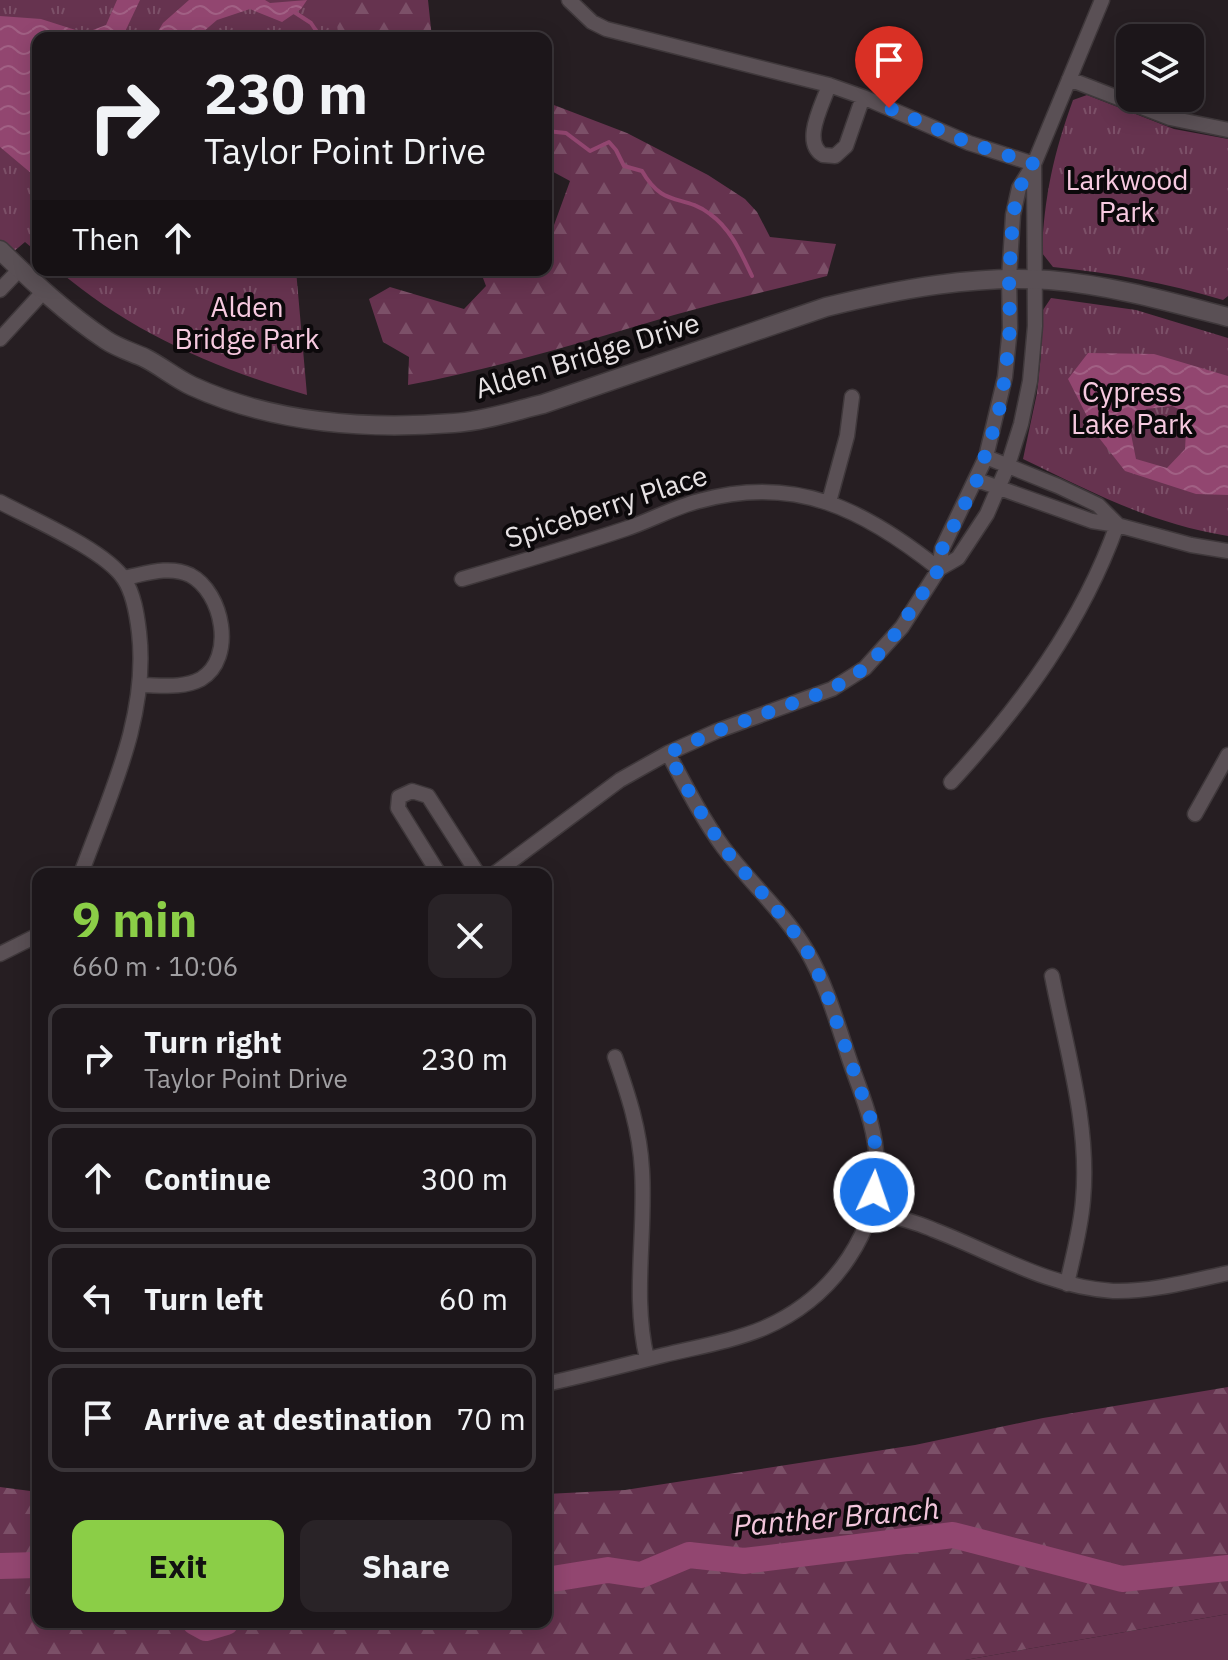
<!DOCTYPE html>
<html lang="en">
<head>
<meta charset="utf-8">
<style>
	:root { --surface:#1c161a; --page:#292327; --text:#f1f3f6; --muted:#a09fa2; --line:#3a3539; --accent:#8bce47 }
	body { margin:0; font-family:"IBM Plex Sans",sans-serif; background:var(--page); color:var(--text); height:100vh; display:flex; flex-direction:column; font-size:30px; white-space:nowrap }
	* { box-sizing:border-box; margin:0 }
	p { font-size:26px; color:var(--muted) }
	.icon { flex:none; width:44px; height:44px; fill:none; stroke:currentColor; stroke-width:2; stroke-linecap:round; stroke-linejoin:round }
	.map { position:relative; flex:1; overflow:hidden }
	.panel { position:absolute; left:32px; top:868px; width:520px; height:760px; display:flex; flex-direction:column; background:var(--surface); border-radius:16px; box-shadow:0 4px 20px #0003,0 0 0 2px var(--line) }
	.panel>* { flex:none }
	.guide { position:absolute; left:32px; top:32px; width:520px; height:244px; border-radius:16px; box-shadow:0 4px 20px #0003,0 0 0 2px var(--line); background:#1c161a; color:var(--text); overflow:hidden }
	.fabs { position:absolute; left:1116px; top:24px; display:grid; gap:16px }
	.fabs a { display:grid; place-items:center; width:88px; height:88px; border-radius:16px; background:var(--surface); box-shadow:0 4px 20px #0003,0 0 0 2px var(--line); font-size:40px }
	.pin { position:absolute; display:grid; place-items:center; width:68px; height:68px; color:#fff; margin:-82px -34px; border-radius:50% 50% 50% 0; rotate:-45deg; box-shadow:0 0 8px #0007 }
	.pin .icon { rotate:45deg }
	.me { position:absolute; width:88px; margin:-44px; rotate:3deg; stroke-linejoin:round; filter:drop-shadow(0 0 6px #0008) }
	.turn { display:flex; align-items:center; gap:28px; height:168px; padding:0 40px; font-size:36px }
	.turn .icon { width:104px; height:104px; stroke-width:2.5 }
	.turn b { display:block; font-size:56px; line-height:68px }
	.then { display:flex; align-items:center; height:76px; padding:0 40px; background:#0003; gap:16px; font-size:30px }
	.round { display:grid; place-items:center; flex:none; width:84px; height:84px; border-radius:16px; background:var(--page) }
	.overview { display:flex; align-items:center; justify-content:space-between; height:136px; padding:0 40px }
	h1 { font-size:48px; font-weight:700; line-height:60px; color:var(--accent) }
	.button { display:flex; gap:16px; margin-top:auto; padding:16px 40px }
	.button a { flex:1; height:92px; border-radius:16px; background:var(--accent); color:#111; font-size:32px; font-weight:700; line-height:92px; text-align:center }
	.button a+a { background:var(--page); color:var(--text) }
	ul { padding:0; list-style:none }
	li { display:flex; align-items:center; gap:24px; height:108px; margin:0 16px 12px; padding:0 24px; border:4px solid var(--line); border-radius:16px }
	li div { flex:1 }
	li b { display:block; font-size:30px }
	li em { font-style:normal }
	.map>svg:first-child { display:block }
</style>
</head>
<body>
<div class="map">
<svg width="1228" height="1660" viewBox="0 0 1228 1660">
	<defs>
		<pattern id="forest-firs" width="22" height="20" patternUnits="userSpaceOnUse" patternTransform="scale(2)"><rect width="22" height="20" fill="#66334f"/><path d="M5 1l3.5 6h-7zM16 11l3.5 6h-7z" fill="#7c5068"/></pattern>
		<pattern id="park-tufts" width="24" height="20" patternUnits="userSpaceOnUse" patternTransform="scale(2)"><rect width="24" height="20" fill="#66334f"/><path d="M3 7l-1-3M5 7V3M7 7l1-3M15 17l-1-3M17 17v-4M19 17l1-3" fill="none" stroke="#7c5068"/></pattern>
		<pattern id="water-waves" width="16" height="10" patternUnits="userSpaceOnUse" patternTransform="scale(2)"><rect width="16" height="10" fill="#924670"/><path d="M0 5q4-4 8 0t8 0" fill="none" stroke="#a16084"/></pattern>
	</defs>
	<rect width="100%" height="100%" fill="#261e22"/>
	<path fill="#66334f" d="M1228,1614V1660H965Z"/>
	<path fill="url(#forest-firs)" d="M307,0H428L432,38H196Z
		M546,102L627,133L708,175L745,199L757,212L770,237L836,244L827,276C776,289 724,301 674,315C586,341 499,368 408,385L409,357L383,342L369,299L390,287L464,309L486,286L480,270H546V247L570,181L546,168Z
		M1228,1387V1614L965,1660H0V1487L38,1492V1622H546V1494L625,1490L915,1445L1043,1418Z"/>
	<path fill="url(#park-tufts)" d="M0,0H333L339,38H38V253L25,242L0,263Z
		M1087,95L1174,129L1228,139V296L1223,300C1167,283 1112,273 1053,267L1042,253C1044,197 1054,152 1073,100Z
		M58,270H296L307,395C216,369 130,332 58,270Z
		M1051,298L1136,310L1228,338V536C1149,523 1094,493 1023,459L1037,393L1041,354V313Z"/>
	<path fill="url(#water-waves)" fill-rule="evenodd" d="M117,0H140L122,38H38V179L0,147V16L41,19L85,33L106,25Z
		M189,0H265L270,3L307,0L301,9L282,22L250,9L217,20L196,38H154L163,23Z
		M1088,353L1154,354L1228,376V495L1196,494L1125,471L1096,434L1068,379ZM1172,406L1187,413L1185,449L1167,468L1136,459L1130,429L1146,409Z"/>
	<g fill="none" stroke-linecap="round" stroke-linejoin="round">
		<path stroke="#924670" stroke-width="4" d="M291,10L311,23L321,38
			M546,131L566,133L590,151L609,142L616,150L624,166L642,171C664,209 682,193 710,214C731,229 741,253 752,276"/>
		<path stroke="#924670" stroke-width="26" d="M0,1566L38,1565
			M546,1580L608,1570L641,1575L689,1555L744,1561L953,1535L1122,1579L1228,1568
			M195,1622L206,1628L226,1622"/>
		<defs>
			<path id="minor" d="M569,0L592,22L606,29L829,85L863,97L969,143L1034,164
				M1069,79L1170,118L1228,130
				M829,85C823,104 801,142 823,155L835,156L846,146L863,97
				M0,290L20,269
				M0,339L44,291
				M986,457L1058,486L1098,505L1117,524
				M977,480L1092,521L1117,525L1191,545L1228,551
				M0,502C32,519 105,550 124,579C134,594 137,615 139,632C149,717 109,796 81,874
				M829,502L847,436L852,397
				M939,569L958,558L987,514L1008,465L1021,424L1030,381L1035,326L1034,165
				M124,578C145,574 169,565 190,575C223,592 236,658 201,679C182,689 160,685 140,685
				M462,579C517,563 571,547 625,529C650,521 674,507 699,501C796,474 865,510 939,569
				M951,782C1021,706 1082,623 1117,525
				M1195,814L1228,755
				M439,874L398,808L399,797L412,791L428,796L478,874
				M494,874L620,780L668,753L717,731L832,689L851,677L865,668L902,627L939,569L942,549L986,457L1005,377L1010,328L1009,279L1013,215L1019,188L1034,164L1102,0
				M0,954L38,935
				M1052,976C1066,1048 1090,1126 1083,1200C1081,1228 1073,1256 1067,1284
				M615,1057C628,1094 640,1130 642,1170C646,1234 632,1296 647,1359
				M870,1210C891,1216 914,1221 934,1230C994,1253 1048,1287 1113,1291C1152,1292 1191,1281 1228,1273
				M546,1384C586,1375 625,1365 664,1355C697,1347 733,1341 764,1328C833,1298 884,1229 876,1151C873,1123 863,1097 853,1070C839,1030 828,987 807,951C784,912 750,883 723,847C702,818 685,785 668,753"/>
			<path id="tertiary" d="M0,250C33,282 67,314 106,340C118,348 132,352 145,358C161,366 175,378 192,386C273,423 366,430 454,423C484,421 514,411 543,404L826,307C899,289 974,275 1049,280C1110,285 1170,302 1228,317"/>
		</defs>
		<use href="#minor" stroke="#3f383b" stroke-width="17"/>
		<use href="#tertiary" stroke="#3f383b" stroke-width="21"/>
		<use href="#minor" stroke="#5a5055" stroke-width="14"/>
		<use href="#tertiary" stroke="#5a5055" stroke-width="18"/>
	</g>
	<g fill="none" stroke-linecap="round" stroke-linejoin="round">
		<path stroke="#1a73e8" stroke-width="14" stroke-dasharray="0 25.2" d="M874,1192L877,1154L870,1117L824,986L809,954L787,922L722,846L695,803L668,753L717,731L832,689L851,677L865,668L889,643L939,569L942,549L977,480L998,416L1005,377L1010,328L1009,279L1013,215L1019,188L1034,164L969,143L889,108"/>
	</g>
	<g text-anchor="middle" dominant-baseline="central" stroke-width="8" stroke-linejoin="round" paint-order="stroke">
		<g font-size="28" fill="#f7cae0" stroke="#0c090b">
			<text x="1127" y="179">Larkwood<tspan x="1127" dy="32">Park</tspan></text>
			<text x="247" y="306">Alden<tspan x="247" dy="32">Bridge Park</tspan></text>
			<text x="1132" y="391">Cypress<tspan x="1132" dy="32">Lake Park</tspan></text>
		</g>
		<g font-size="28" fill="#e7e2e4" stroke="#0c090b">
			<text transform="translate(587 355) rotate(-17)">Alden Bridge Drive</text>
			<text transform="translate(606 506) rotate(-18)">Spiceberry Place</text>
		</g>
		<g font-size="30" font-style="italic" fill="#f3c6dc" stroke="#0c090b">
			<text transform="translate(836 1516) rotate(-5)">Panther Branch</text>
		</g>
	</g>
</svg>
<div class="fabs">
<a><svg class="icon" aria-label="layers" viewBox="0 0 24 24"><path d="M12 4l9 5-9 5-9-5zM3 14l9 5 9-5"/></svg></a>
</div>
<div class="pin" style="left:889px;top:108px;background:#d93025"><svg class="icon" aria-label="arrive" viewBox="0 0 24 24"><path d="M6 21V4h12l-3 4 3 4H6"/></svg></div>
<svg class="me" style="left:874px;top:1192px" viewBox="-20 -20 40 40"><circle r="17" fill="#1a73e8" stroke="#fff" stroke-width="3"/><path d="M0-11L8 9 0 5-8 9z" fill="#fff"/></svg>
<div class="guide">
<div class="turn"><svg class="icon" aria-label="right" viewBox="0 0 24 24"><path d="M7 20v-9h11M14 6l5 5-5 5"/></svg><div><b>230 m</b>Taylor Point Drive</div></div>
<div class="then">Then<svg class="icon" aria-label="ahead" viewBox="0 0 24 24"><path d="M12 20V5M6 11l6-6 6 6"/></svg></div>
</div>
<section class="panel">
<div class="overview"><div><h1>9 min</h1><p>660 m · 10:06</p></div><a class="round"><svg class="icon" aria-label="close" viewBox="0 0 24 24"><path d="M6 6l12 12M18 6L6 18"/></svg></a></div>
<ul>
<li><svg class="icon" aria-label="right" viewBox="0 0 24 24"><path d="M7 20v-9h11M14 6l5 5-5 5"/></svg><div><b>Turn right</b><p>Taylor Point Drive</p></div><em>230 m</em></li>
<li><svg class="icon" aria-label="ahead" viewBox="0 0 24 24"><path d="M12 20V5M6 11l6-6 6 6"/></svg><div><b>Continue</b></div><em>300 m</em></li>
<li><svg class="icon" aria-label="left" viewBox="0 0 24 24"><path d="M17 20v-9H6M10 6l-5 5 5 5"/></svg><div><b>Turn left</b></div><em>60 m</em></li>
<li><svg class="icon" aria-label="arrive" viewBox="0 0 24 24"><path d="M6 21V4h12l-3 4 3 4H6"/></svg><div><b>Arrive at destination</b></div><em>70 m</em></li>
</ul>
<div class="button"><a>Exit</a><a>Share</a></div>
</section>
</div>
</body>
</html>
